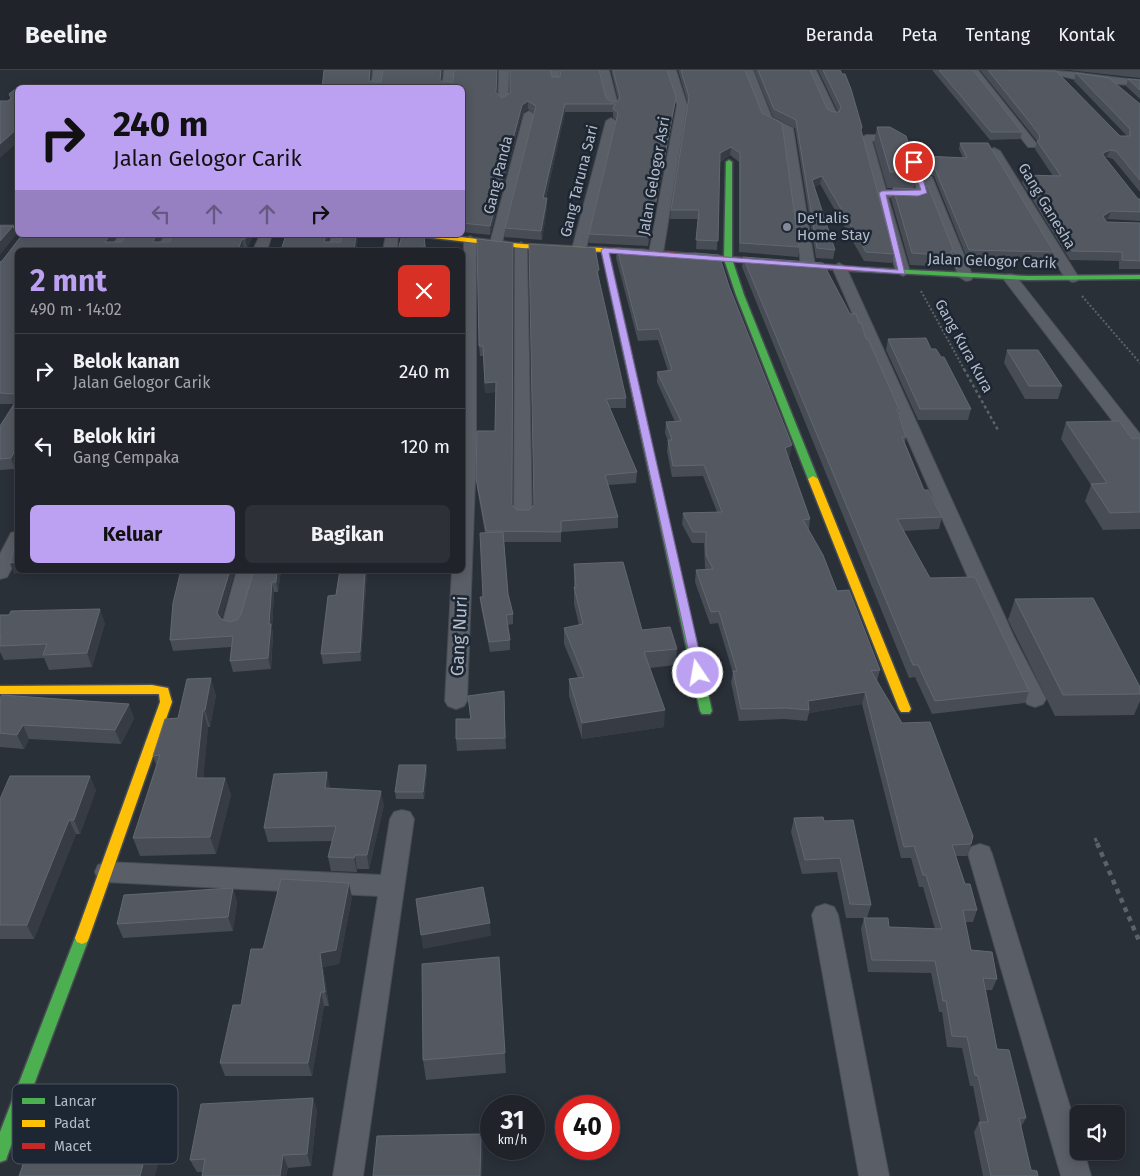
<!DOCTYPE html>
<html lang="id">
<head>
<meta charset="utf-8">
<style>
	:root { --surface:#20242a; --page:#2d3036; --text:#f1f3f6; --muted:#a2a4a8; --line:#3d4147; --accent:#bca0f2 }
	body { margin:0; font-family:"Fira Sans",sans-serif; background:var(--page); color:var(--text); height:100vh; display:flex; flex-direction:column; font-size:19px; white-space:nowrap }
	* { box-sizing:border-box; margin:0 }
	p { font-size:16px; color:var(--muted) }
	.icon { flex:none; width:28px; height:28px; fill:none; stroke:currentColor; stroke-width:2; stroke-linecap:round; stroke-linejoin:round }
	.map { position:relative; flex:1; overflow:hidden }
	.panel { position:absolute; left:15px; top:178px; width:450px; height:325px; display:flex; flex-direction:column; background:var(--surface); border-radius:8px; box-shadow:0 2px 12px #0003,0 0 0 1px var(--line) }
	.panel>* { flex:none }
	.guide { position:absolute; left:15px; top:15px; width:450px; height:152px; border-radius:8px; box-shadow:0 2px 12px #0003,0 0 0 1px var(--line); background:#bca0f2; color:#111; overflow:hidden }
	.tools { position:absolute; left:1070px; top:1035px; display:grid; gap:10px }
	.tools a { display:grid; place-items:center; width:55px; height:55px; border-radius:8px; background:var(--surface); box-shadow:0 2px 12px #0003,0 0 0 1px var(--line); font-size:25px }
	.speed { position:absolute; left:480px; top:1025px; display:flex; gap:10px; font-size:25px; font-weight:700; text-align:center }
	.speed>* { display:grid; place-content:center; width:65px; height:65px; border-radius:50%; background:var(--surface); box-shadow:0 2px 12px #0003,0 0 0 1px var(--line); line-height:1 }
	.speed small { font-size:12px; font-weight:400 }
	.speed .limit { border:8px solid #d22; background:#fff; color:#111 }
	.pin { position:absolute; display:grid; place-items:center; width:42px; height:42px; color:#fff; margin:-21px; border:2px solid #fff; border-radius:50%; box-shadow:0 1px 5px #0007 }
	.me { position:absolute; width:55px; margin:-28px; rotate:348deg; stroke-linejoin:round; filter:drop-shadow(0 0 4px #0008) }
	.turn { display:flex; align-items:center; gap:18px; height:105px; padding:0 15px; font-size:22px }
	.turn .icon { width:65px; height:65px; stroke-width:2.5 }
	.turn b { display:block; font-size:35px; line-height:42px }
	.lanes { display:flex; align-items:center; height:48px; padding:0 15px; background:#0003; justify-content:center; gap:25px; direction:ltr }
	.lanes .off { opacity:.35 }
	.round { display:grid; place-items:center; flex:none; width:52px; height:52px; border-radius:8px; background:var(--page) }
	.headline { display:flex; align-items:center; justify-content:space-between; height:85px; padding:0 15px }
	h1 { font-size:30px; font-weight:700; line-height:38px; color:var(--accent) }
	.button { display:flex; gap:10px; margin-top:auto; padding:10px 15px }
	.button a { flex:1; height:58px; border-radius:8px; background:var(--accent); color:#111; font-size:20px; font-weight:700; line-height:58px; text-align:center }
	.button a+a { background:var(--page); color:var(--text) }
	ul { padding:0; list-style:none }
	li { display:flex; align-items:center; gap:15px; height:75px; padding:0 15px; border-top:1px solid var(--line) }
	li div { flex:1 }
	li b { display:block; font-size:19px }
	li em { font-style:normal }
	header { display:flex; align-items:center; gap:30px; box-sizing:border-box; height:70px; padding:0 25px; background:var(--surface); border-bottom:1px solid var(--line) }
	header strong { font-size:24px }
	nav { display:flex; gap:28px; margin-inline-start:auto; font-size:18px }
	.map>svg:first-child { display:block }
</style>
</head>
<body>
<header>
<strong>Beeline</strong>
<nav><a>Beranda</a><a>Peta</a><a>Tentang</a><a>Kontak</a></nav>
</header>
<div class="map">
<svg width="1140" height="1106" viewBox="0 0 1140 1106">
	<rect width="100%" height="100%" fill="#2a3038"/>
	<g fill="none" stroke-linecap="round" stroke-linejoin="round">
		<defs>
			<path id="street" d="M373,0H383L381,18H371Z
				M444,0H454L452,18H442Z
				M499,0H509L508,31L503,34L498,31Z
				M550,0H560L559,13H553Z
				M599,0H609L618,35L617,37L613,38L608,35Z
				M666,0H676L687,35L663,183L656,187L649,183L677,35Z
				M743,0H753L772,48L793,58L815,196L813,199H803L801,196L783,60L763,50Z
				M806,0H816L838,46L837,48L833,49L828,46Z
				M968,0H978L1036,73V77H1028Z
				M1035,0C1070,0 1105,7 1140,10V16L1083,11Z
				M529,41L534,44L502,173L501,176H491L490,173L524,44Z
				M611,48L616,51L586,179L579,183L574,182L572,179L606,51Z
				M890,65L914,76L924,104L932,107L973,207L971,210L966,211L959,207L927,125L918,128L888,127L910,202L903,206L896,202L861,68L866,65ZM872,71H888L905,80L917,120H886Z
				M994,78L1000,81L1079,208L1077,211L1072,212L1065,208L988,81Z
				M119,165H131L123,180H109Z
				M165,165H177L170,180H156Z
				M260,165H272L267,180H253Z
				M332,165H344L341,180H327Z
				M386,165H398L397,180H383Z
				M470,166L476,170V384L467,631L464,636L456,639L448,636L445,631L452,500H462L464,170Z
				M521,172L527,176L532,445L529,449H517L514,445L515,176Z
				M839,193L846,197L1014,567L1046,629L1043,634L1035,637L1027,634L994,567L832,197Z
				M1010,204L1015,205L1140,364V380L1134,379L1005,211L1003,208L1005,205Z
				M18,461V487L7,507L0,509V484L11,463Z
				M237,500H257L242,554L239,559L232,561L225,559L222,554Z
				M402,740L410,742L414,749L363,1106H333L378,826L107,812L98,809L95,802L98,795L107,792L381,805L390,749L394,742Z
				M980,774L989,777L992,784L1079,1066V1081H1084L1091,1106H1061L968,784L971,777Z
				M825,834L834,837L838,845L889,1106H859L812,845L816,837Z"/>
			<path id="fast" d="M729,90L732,92V189L744,225L818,409L816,411L813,412L808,409L736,225L724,189L726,92Z
				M0,156H18V160H0Z
				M601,178L608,180L712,641L710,644H702L700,641Z
				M851,197L1028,206L1140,205V209L1028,210L854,201L850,199Z
				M82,862L87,864L89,868L8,1084L6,1090L0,1092V1062L75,868L77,864Z"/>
			<path id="slow" d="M420,165H443L522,174L645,180L649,182L645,184L522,178L424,167Z
				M813,406L818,409L911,639L909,642H901L899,639L808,409Z
				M152,615L168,618L172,632L89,868L87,872L82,874L77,872L75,868L160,632L159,624H0V616Z"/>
			<path id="jam" d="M642,180L854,197L858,199L854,201L645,184H642Z"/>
		</defs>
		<use href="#street" stroke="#484c55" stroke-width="2"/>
		<use href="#fast" stroke="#484c55" stroke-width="3"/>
		<use href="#slow" stroke="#484c55" stroke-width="3"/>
		<use href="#jam" stroke="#484c55" stroke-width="3"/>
		<path stroke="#5c6268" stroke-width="2" stroke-dasharray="2 2" stroke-linecap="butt" d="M921,221L965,301
			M1082,226L1140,293"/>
		<path stroke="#5c6268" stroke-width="2.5" stroke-dasharray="3 3" stroke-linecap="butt" d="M964,299L998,360"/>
		<path stroke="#5c6268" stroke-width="3" stroke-dasharray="4 4" stroke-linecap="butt" d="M1095,768L1098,775"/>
		<path stroke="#5c6268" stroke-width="4.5" stroke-dasharray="5 5" stroke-linecap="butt" d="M1097,773L1140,873"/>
		<use href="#street" fill="#5a5e66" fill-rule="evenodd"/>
		<use href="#fast" fill="#4caf50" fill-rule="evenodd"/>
		<use href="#slow" fill="#ffc107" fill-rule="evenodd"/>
		<use href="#jam" fill="#c62828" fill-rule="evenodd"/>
	</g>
	<path fill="#474c55" d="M372,0L370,11L381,12L443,0L441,11L453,12L454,0H497L496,23L502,28L552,7L606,28L612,32L618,31V29L611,0H667L676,27L675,35L648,176L589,173V164L616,50L613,47V42H565L546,128L547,137L542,170L505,167V158L534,43L528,39L522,44L490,165L462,162V18H322Z
		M678,0H745L799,177L798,187L739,182V92L730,85L720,92L717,180L696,179L698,149H670L671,140L688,34Z
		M754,0H810L827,39L833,42H838L818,0H840L861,64L894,184L892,193L864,191L820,114L814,117L835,180L833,189L816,188L795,58L773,47Z
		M932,0H973L1022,62L1020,69L990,70Z
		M980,0H1054L1120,66H1127L1074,11L1076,3L1140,34V122L1113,89L1107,87L1105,88L1138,129H1140V151L1108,149L1106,151V152L1140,153V199H1119V191L1070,190L1022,113L1024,105L1053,106L1035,79L1037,71Z
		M1068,0H1140V8Z
		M1128,9L1140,10V29L1126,16Z
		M877,57L918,102L914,118H900L954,182L950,197L910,195L891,129L893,118H887L874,73Z
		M960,73L1054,182L1051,189L967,188L934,106L925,103L922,93L923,86L963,88L959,79Z
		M22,165H118L114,172H122L126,165H163L160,172L254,165L247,178H244L243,180H18V394L15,399L0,400V356L14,334H0V192L2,191Z
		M424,165L426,180H398Z
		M617,178L655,186L729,216L790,386L788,387L810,449L809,460L837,521L880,600L877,611L971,774L967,786H956L965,814L977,840L973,852H965L971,880L997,909L992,920H986L997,979L1026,1048L1021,1057L1031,1100L1038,1106H983L974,1062L979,1052H980L973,1016H970L962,978L947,977L942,942H939L931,903L868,902L861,859L864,848H846L837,802L802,804L791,762L794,748L824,751L871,835L867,848L889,857L935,859L923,817H919L911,788H901L862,634L809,643L807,651L784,649L739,651L731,612L733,603L718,553L710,554L695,512L696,500H706L705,497L704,473H692L682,454L683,443L717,442L703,406L672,407L667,381L668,371L665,363L666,352H675L657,312V302L668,301L658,270L638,271L616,188Z
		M513,182L512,435L517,440H529L534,435L599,200V209L626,328V338H610L637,402L636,413L608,415L618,447V458L561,462V472H504L508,524L513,544V554L508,555L510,570V580L490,582L481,537L480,527H483L485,463L477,418L476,408L495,361L496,322L485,323L483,286H480L479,276Z
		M743,187L850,244L859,253L899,339V343L906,367L905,373L924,420L942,447L939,459L903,461L930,508L1029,621L1025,633L932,644L915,607L909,608L742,197Z
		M888,269L931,279L971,339L968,350H918L886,280Z
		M1007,280L1062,316L1058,329H1025L1004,293Z
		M1066,352L1132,369L1140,368V459L1103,460L1085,431L1091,415L1061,369Z
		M574,494L642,560L677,579L676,595L650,598L664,657L582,669L569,626V609L578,608L564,574V558L579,555L574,534Z
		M181,500H235L221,550L229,552L237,550L281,500L278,522H274L272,558L273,565L271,599L233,602L230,591L231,577L173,581L170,570Z
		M340,500H367L361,591L323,594L321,584L336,525Z
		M1015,529L1140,617V631L1134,645L1055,646L1008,550Z
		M0,545L105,553L92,597L49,600L44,588L4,590L0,582Z
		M504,621L506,679L457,681L456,669L470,649L468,626Z
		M216,625L210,657H208L203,708H225L231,725L216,784L140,786L133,768L156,695L153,686L178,648Z
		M0,628L134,648L121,674L29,669L24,679L0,677Z
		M426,695L427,702L424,729H396L395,722Z
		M330,717V719L384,735L369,799H357V802L331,801L328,787L332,771L268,772L264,758Z
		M96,720L80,764H76L34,869H0V729Z
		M233,818L237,832L233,861L123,868L117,854Z
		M352,827L339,894L323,897L329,936H324L312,1006H225L220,993L241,935Z
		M499,887L506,1003L426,1010L423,990Z
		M313,1028L317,1041L311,1096L288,1098L286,1106H202L203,1102H197L190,1090Z"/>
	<path fill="#373c44" d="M370,0H372L370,18L369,11Z
		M441,0H443L441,18L440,11Z
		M676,27L675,35L648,176L649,167Z
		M528,31V39L522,44L490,165V156L522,35Z
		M565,34V42L544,136L543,128Z
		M18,58V72L0,88V74Z
		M731,77L730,85L719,92L720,83Z
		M1110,80L1107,87L1101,90L1103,83Z
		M822,106L820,114L811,119L812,110Z
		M547,128V137L542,170L541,161Z
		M1111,141L1108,149L1100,155L1103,146Z
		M13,156L16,165L0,185V171Z
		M110,165H118L109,180L105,172Z
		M156,165H163L155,180L153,172Z
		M247,165H254L247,178L245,169Z
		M326,165H330L326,180L324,172Z
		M356,165H358L357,180H354Z
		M242,169L244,178L243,180H238Z
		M599,200V209L597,210V201Z
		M496,312V322L485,323V313Z
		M18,374V394L15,399L11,388Z
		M792,375L790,386L783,389L785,378Z
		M18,492V500H46L14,504L10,493Z
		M230,500H235L220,554L217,543Z
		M277,500H281L278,522L276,512Z
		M365,500H367L361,591L360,582Z
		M272,512L274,522L272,558L273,565L271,599L268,588L269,554Z
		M100,539L105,553L92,597L87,583Z
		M211,608L216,625L210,657L205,640Z
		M865,622L862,634L809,643V640L808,631Z
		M129,634L134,648L121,674L115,660Z
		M203,640L208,657L202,726L196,708Z
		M665,640L664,657L582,669V653Z
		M23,655L29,669L24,679L17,665Z
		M426,695L427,702L424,729L423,722Z
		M327,702L330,717L328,733L325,718Z
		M90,706L96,720L80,764L74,750Z
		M225,708L231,725L216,784L210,767Z
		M381,721L384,735L369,799L367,785Z
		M69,750L76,764L34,869L27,855Z
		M355,785L357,799V802L354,788Z
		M349,813L352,827L339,894L323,897L329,936L325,922L320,883Z
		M233,818L237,832L233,861L228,847Z
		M490,853L491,866L423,879L421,865Z
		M321,922L324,936L312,1006L308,993Z
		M313,1028L317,1041L311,1096L307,1084Z
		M481,1064L483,1083L482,1106H480Z
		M148,1075L158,1094L155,1106H140Z
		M283,1085L288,1098L286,1106H280Z"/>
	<path fill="#535861" stroke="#626872" d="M324,0H370L369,11L381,12L383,0H441L440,11L453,12L454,0H497L496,23L502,28L510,23V0H550L552,7H560L561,0H599L606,28L612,32L618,31L620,27L613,0H667L676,27L649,167L589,164L618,43L613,39L615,34H565L543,128H547L541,161L505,158L536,36L528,31L522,35L490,156L462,153V18H322Z
		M681,0H745L762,43L782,53L799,177L740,173V83L731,77L720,83L718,171L696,170L699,140H671L689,27Z
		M758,0H810L827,39L833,42H839L841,37L823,0H840L842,4H845L851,19L862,57L861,60L894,184L866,182L822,106L812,110L835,180L817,178L796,50L774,39Z
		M939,0H973L1022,62H991Z
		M988,0L1056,1L1120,66H1130V59L1076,3L1109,8L1140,34V110L1116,81L1110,80L1103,83V85L1138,129H1140V142L1111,141L1103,146L1106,152L1140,153V191L1122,190V182L1072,181L1024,105L1061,106L1037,71L1040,69L1039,64Z
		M1128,9L1140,10V20Z
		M18,17L35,18H18V58L0,74V31H8L11,28L9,24Z
		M877,57H890L906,66L918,102H890Z
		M960,73H988L1054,182L969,180L935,99L927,96L923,86L967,88Z
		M928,116L954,182L951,181L953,186L912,183L893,118L920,119Z
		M0,156H13L0,171Z
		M22,165H110L105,172H122L126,165H156L153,172H170L172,165H247L245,169H242L238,180H217L218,179L190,180H18V324L0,323V192L2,191Z
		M286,165H326L324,172H341L342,165H356L354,180H281Z
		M402,165H424L425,177H420L421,180H398Z
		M477,169L513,173L512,435L517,440H529L534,435L529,174L595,178L599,200L597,201L626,328L606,329L637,402L605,405L618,447L561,451V462L486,461L476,408L477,361H495L496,312L485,313L483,276H479Z
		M617,178L655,181V186L695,183L719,185L729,216L792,375L785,378L810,449L803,450L823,485L837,521L849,520L880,600L871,601L902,653L930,652L973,766L971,774L952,775L965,814H970L977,840H963L971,880L992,882L997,909L983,908L997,979L1009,980L1026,1048H1019L1031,1100L1037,1101L1038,1106H991L979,1052H988L978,1006L975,1005L967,967L952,966L946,931H943L935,891L872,890L864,848H888L889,857L942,859L926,805H923L914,776L904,777L865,622L808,631L809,640L786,638L741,639L733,601H737L719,541L711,542L696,500L713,499L706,485V462H693L683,443L722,442L704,395L673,396L668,370H672L666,352L681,351L657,302L672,300L659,259L638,260Z
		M743,187L823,193L850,244H856L859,253H861L866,269H868L899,339H897L906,367H902L924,420H928L942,447L897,449L930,508L975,507L1029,621L935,631L918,595H913Z
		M926,268L931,279H936L941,287H944L971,339H920L888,269Z
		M1007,280H1038L1062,316H1029Z
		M18,328V374L11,388L0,389V356Z
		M1119,351L1132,369L1140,368V442L1110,443L1091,414L1107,413L1066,352Z
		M503,462L508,524L513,544L506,545L510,570L489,572L480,527H483L480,463Z
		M16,469H18V492L10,493Z
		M623,492L642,560L670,557L677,579L644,582L665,640L582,653L569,609L584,607L564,558L583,554L574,517H576L574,494Z
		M181,500H230L217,543L221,549L229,552L237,550L241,544L254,500H277L276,512H272L269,554H271L268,588L230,591L233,566L170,570L173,533Z
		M340,500H365L360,582L321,584L328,526L336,525Z
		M1093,528L1140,617V624L1063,625L1015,529Z
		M100,539L87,583L43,585L47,574L0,576V570L1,566H0V545H9L11,541Z
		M211,608L205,640H203L196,708H225L210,767L133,768L160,685L153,686L165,649L178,648L187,609Z
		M504,621L505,668L456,669V649H471L468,626Z
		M2,625L129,634L115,660L23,655L17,665L0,663V628Z
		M399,695H426L423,722H395Z
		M327,702L325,718L381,721L367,785H355L354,788L328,787L336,756L264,758L274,704Z
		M10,706H90L74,750H69L27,855H0V729Z
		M823,747L824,751L853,750L871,835L850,834L840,788L805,790L794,748Z
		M281,809L349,813L336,880L320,883L325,922H321L308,993H220L233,935H241L251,879H263Z
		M483,817L490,853L421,865L416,829Z
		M233,818L228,847L117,854L124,825Z
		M499,887L505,983L423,990L422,894Z
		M313,1028L307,1084L283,1085L280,1106H202L205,1089L190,1090L201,1034Z
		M481,1064L480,1106H373L377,1066Z
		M30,1075H148L140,1106H19Z"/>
	<path fill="#bca0f2" stroke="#7a689d" d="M914,90L918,92L927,123L918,126L886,125L905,204L609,183L704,603L698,607L694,606L601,180L604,178L898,200L879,123L882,121L921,120L911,92Z"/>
	<circle fill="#848b96" stroke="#1d2633" stroke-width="2" cx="787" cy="157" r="5"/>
	<g text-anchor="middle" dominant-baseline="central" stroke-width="5" stroke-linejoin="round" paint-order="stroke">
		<g font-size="15" fill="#b4bcc9" stroke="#1d2633">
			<text transform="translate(498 105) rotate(-76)">Gang Panda</text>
			<text transform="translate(654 106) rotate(-80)">Jalan Gelogor Asri</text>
			<text transform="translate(579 111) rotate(-76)">Gang Taruna Sari</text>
			<text transform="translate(1047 136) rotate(59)">Gang Ganesha</text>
			<text transform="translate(992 191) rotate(2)">Jalan Gelogor Carik</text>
			<text transform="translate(964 276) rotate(61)">Gang Kura Kura</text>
		</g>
		<g font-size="15" fill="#b4bcc9" stroke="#1d2633" text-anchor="start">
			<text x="797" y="148">De'Lalis<tspan x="797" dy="17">Home Stay</tspan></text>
		</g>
		<g font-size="18" fill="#b4bcc9" stroke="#1d2633">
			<text transform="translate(459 566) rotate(-87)">Gang Nuri</text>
		</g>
	</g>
	<rect x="12" y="1014" width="166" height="80" rx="8" fill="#1d2633" stroke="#4a5360" stroke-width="1"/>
	<rect x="22" y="1028" width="23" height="6" fill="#4caf50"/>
	<rect x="22" y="1050" width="23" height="7" fill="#ffc107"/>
	<rect x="22" y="1073" width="23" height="6" fill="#c62828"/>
	<g font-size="14" fill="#b4bcc9">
		<text x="54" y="1036">Lancar</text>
		<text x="54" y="1058">Padat</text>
		<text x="54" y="1081">Macet</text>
	</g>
</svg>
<div class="tools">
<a><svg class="icon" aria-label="sound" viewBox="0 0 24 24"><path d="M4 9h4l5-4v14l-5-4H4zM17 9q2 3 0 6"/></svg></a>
</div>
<div class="speed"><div>31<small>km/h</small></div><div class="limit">40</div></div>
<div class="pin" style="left:914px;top:92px;background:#d93025"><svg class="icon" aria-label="arrive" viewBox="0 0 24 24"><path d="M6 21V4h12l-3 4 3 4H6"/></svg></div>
<svg class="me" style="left:698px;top:603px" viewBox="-20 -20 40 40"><circle r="17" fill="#bca0f2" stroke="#fff" stroke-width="3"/><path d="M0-11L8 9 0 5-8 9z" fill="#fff"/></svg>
<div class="guide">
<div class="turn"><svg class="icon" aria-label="right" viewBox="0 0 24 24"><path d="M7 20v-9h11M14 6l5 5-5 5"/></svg><div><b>240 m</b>Jalan Gelogor Carik</div></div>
<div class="lanes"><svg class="icon off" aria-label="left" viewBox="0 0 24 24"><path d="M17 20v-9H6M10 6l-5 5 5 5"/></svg><svg class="icon off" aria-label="ahead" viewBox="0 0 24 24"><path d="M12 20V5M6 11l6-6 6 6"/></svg><svg class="icon off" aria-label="ahead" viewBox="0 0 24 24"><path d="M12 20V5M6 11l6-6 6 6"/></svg><svg class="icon" aria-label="right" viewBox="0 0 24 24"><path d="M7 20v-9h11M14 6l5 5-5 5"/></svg></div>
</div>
<section class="panel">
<div class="headline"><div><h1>2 mnt</h1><p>490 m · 14:02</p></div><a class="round" style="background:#d93025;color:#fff"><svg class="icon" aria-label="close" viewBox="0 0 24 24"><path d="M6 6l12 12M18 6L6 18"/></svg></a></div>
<ul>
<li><svg class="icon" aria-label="right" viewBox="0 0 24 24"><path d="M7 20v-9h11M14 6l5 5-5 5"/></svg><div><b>Belok kanan</b><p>Jalan Gelogor Carik</p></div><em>240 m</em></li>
<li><svg class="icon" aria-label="left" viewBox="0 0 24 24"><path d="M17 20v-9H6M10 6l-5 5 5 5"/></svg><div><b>Belok kiri</b><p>Gang Cempaka</p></div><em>120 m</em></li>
</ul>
<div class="button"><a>Keluar</a><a>Bagikan</a></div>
</section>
</div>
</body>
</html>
